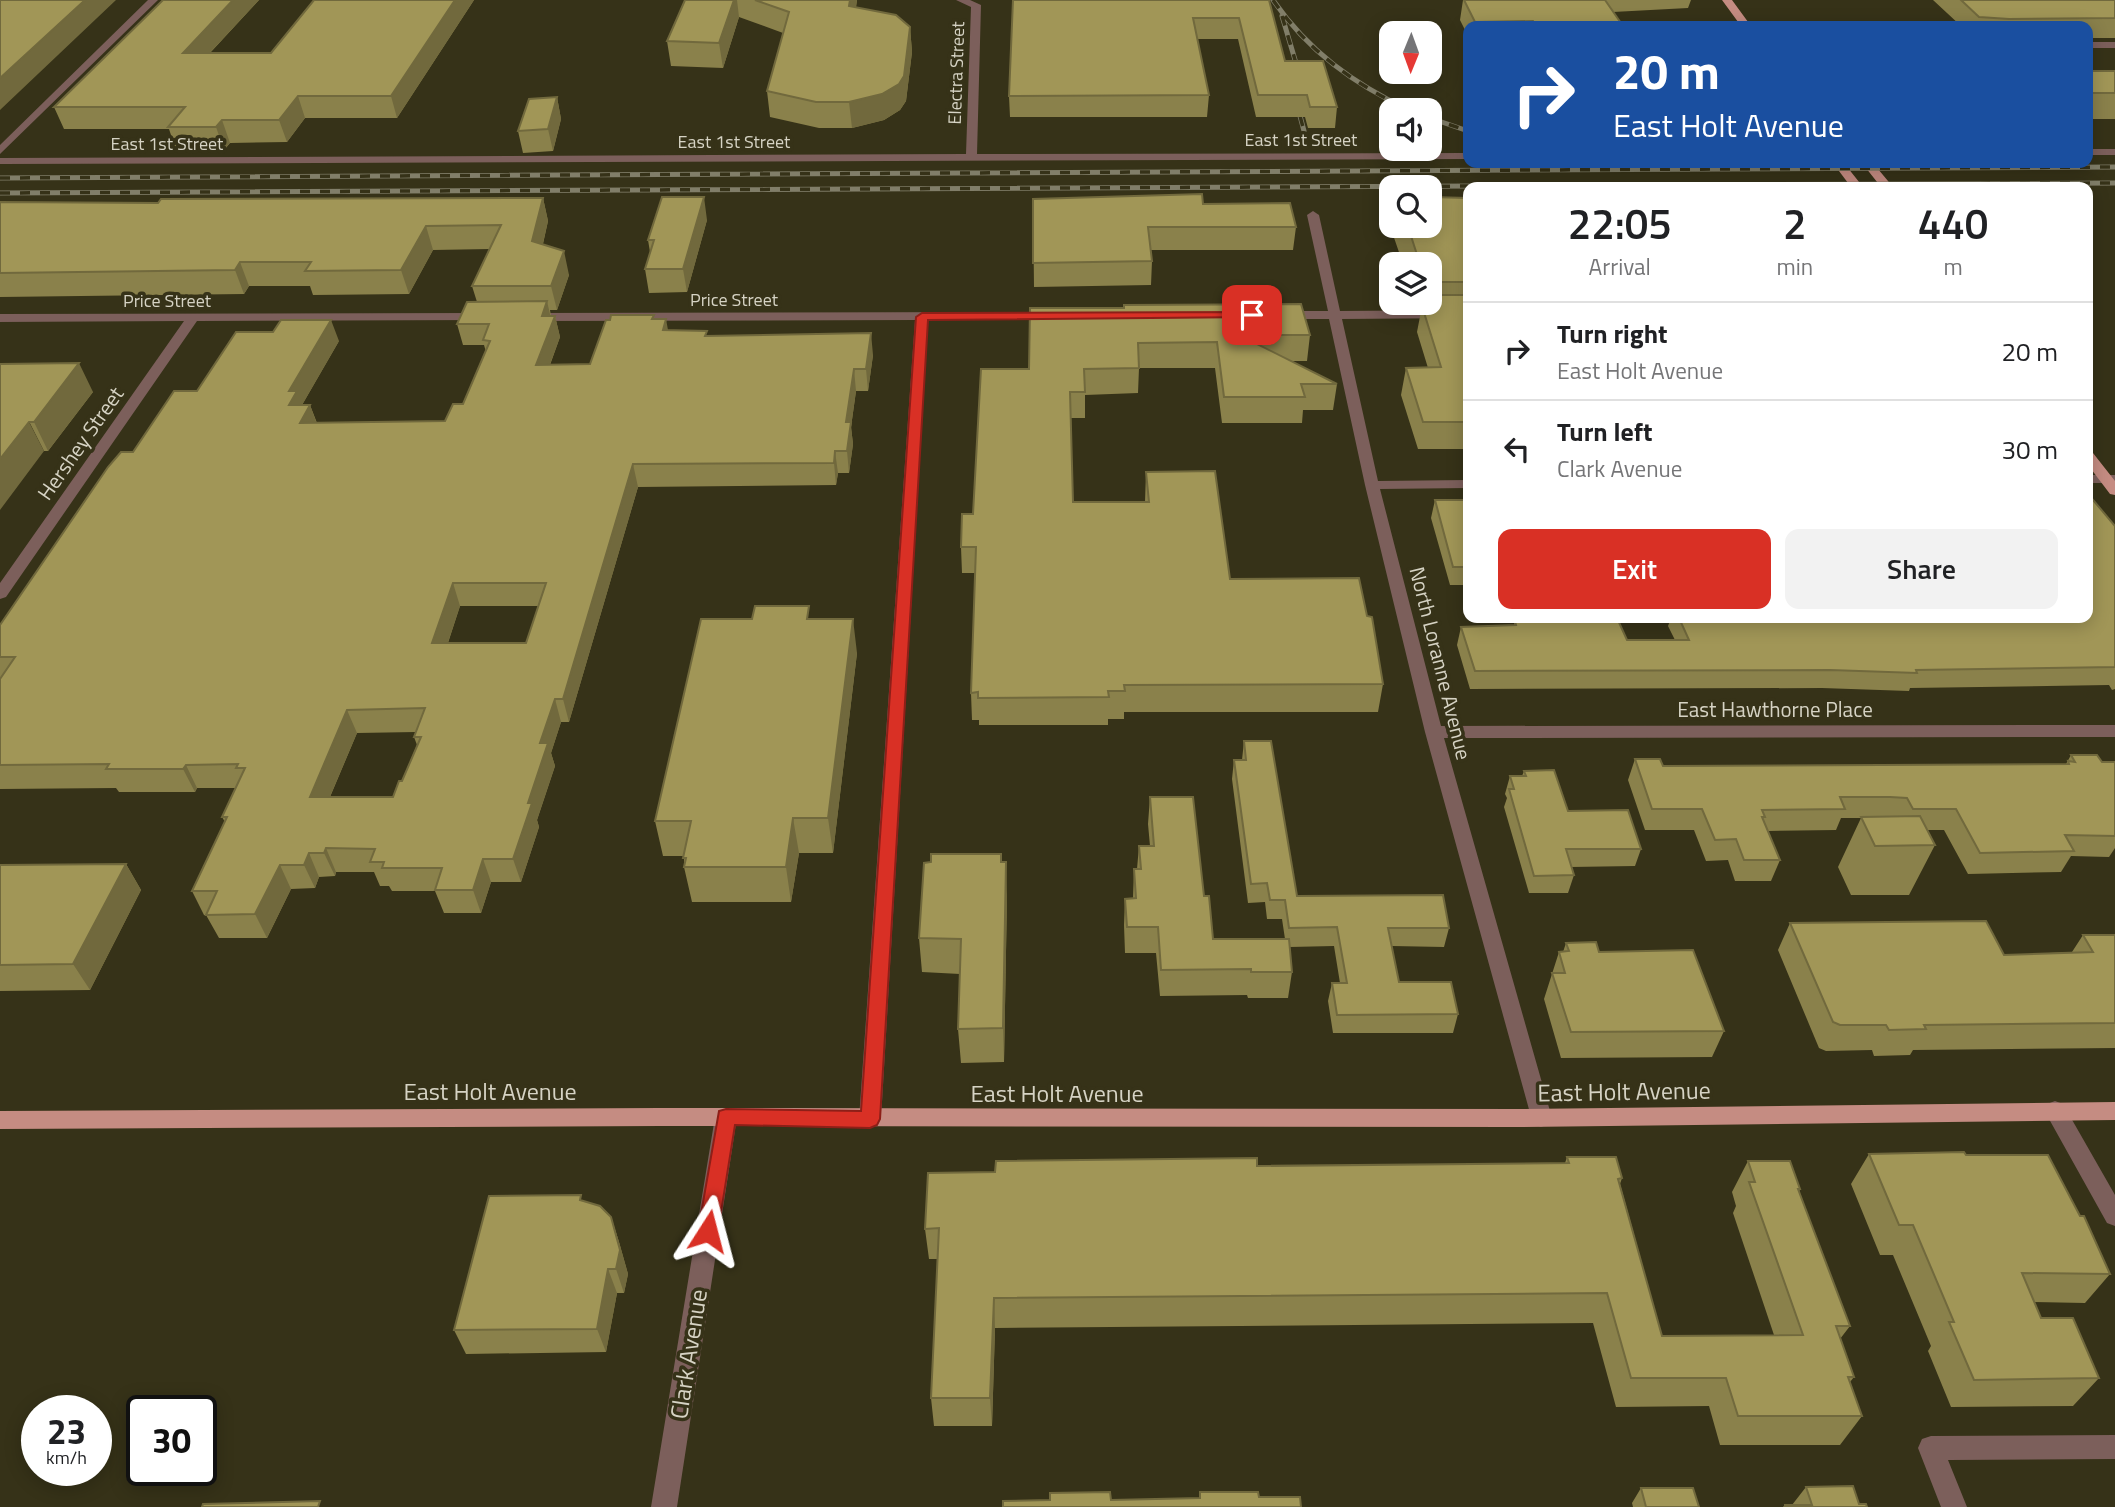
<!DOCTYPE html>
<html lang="en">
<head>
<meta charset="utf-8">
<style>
	:root { --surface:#fff; --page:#f2f2f2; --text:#202124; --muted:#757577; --line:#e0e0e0; --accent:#d93025 }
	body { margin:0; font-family:"Titillium Web",sans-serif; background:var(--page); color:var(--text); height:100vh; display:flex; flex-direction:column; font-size:26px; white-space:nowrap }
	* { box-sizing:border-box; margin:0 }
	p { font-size:23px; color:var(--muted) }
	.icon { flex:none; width:38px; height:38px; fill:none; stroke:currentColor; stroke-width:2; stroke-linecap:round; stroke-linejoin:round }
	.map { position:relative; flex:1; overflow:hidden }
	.sheet { position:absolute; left:1463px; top:182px; width:630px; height:441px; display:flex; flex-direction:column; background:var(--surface); border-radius:14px; box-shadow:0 4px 18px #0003 }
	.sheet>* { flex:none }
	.hud { position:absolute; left:1463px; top:21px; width:630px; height:147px; border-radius:14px; box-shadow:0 4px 18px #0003; background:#1a4fa0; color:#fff; overflow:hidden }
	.needle { width:46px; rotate:181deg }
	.fabs { position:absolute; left:1379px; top:21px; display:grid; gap:14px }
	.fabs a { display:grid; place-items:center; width:63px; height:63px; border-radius:14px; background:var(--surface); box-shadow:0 4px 18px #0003; font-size:35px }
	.speed { position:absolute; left:21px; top:1395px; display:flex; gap:14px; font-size:35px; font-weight:700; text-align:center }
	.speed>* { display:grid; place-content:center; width:91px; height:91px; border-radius:50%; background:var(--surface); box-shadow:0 4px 18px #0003; line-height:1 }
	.speed small { font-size:18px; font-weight:400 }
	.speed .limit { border:4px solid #111; border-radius:10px; background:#fff; color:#111 }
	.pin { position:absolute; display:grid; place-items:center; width:60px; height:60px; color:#fff; margin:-30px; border-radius:14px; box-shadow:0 4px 10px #0006 }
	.me { position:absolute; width:77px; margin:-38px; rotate:9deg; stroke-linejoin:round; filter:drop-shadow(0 0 5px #0008) }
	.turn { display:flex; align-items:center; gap:24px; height:147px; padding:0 35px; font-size:32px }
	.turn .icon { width:91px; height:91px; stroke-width:2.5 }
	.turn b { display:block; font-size:49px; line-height:60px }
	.eta { display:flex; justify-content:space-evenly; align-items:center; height:119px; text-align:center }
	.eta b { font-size:42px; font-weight:600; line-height:49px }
	.action { display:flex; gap:14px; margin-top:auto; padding:14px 35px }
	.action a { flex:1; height:80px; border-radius:14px; background:var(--accent); color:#fff; font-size:28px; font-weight:600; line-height:80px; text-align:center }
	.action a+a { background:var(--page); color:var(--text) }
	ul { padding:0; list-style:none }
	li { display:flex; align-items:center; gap:21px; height:98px; padding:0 35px; border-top:2px solid var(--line) }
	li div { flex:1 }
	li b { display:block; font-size:26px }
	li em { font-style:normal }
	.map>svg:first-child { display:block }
</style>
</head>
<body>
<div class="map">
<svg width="2115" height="1507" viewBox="0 0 2115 1507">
	<rect width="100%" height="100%" fill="#363218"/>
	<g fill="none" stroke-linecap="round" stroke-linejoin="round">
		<path fill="#7c5f5b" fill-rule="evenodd" d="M148,0H158L0,154V145Z
			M956,0H970L981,5L977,154L1468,153V159L0,164V158L966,154L971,7Z
			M2088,42H2115V48H2088Z
			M2088,149H2115V155H2088Z
			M1313,211L1319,215L1340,311L1468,310V318L1342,319L1378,481L1468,480V488L1380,489L1441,726L2115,725V737L1444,738L1552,1118L1549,1124L1541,1127L1533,1124L1425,732L1365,485L1329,319H1283L1277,315L1283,311H1328L1307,215Z
			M1052,312L1057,313V319L928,320L881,1119L878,1125L870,1128L862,1125L859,1119L915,320L534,321L528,317L534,313Z
			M481,313L487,317L486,320L197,321L6,597L0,599V583L184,321L0,322V314Z
			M2088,475H2115V483H2088Z
			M2055,1101L2063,1104L2115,1195V1226L2107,1223L2044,1110L2047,1104Z
			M726,1108L734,1111L737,1117L677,1507H651L715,1117L718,1111Z
			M2115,1435V1459L1948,1460L1967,1507H1941L1918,1448L1922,1439L1931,1436Z"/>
		<path fill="#c58c82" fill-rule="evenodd" d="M1722,0H1732L1751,26H1741Z
			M1833,163H1844L1863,187H1851Z
			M1862,163H1873L1893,187H1881Z
			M2088,452L2093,453L2115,481V495L2110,494L2088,465Z
			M2115,1102V1120L1524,1127L660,1126L0,1129V1111L660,1108L1524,1109Z"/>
		<defs>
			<path id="rail" d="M1273,0C1308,51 1354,84 1409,110
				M1282,16L1301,80
				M1295,97L1304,131
				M1430,118L1468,131
				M0,178L2115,167
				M0,193L2115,183"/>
		</defs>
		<use href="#rail" stroke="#817e69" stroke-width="5"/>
		<use href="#rail" stroke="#363218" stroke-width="3.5" stroke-dasharray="10" stroke-linecap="butt"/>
	</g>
	<path fill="#8a814b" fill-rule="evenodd" d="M163,0H259L210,53H271L314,0H474L397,118H305L287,142L230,143L224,150H176L169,129H64L54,107Z
		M685,0H857L856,8L910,27L912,52L906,101L900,110L884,120L852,128H819L770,117L767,91L783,33L739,17L723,68L671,66L667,41Z
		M1013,0H1269L1285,61L1337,107L1335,128H1308L1305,117H1256L1238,39H1197L1209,95L1207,117H1010L1009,96Z
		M1463,0H1691L1688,8L1613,12L1623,26H1468V36L1460,20Z
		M1933,0H2115V38H2088V26H1961Z
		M2088,71H2115V119H2088Z
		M557,97L561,119L553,151L523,153L518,131Z
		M543,198L548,221L543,244L569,275L557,310H550L551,316H555L560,337L550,365L590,364L654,319L668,330L707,336L873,355L868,391H856L851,427L853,444L849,473H838L836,485L638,487L569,722H561L551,753L555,766L537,820L539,827L521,882H491L481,913H444L435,891H392L389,886H380L374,872H336L335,876L319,877L315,888L291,889L267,938H219L206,915H204L192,891L225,822L222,817L236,788H197L195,792H119L116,788L0,789V625L133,452L197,391L339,341L302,405H310L317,423L445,421L463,404L486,352L484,345H463L457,324L477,302L472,286L490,249L433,250L409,294L313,295L310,286H249L244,294L0,297V202L158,203ZM460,606H538L526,643H448ZM416,732L414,737L417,745L402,781L393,797H330L357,733Z
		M1468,198V449H1418L1401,395L1406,368H1428L1417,332L1422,306L1421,303H1430V264H1408L1407,261H1402L1389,223L1391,209V226H1430Z
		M1033,199L1203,204L1296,227L1293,250H1151L1152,261L1151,285L1034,287Z
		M707,220L687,292L649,293L645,269L650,252L648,240Z
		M1030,308L1310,335L1307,361H1290L1337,384L1333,410H1303L1302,423H1222L1215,368H1139L1138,393L1085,395V418H1071L1073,502H1145L1146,472L1230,579L1383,684L1378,712H1124V719H1108V725H979V720H972L971,693L975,573H962L961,547L1029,369Z
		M0,364L93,392L48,451H44Z
		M1435,500H1468V585H1450L1431,518Z
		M2115,526V689L2112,690L2109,685L1910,688L1909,691L1822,688L1470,689L1457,645L1461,627L1514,625L1515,621L1559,620V618H1617L1627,640H1675L1668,626L1671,618H2088Z
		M811,619L857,653L833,853H799L791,902H692L684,867V856H663L655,821Z
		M1244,741L1297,896L1449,928L1444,947L1392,946L1399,982L1458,1014L1453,1033H1333L1328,1001L1332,983H1340L1334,946L1290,947L1292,972L1288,998H1248L1247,995L1160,996L1156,953H1125L1124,925L1125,899L1133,898L1134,869H1137L1139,846H1150L1148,824L1150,797L1204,896L1213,939H1285L1282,919H1267L1265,902L1248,903L1232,779L1234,760H1242Z
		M2071,755L2102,762H2115V848L2109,857L2071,856L2061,872L1968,874L1944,830H1927L1935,845L1909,895H1851L1838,867L1861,818H1841L1836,830L1768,831L1780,860L1771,881H1735L1728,860L1706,861L1694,830H1645L1628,780L1635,759L1663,766L2066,764Z
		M1524,771L1568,811L1641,849L1635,866L1571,867L1574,875L1568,893H1529L1504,807L1507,798L1505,794L1510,776H1522Z
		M1001,862L1007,897L1004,1062L961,1063L958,1029L960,974L922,972L919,938Z
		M126,864L141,890L90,990L0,991V865Z
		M1790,923L2004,955L2072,952L2083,935H2115V1048L1913,1050L1910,1055L1874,1056L1872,1050L1826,1051L1819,1048L1778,950Z
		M1566,943L1599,952L1724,1031L1712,1057L1561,1058L1544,999L1559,952H1563Z
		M1869,1154L1966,1155L2110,1274L2085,1303L2034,1302L2041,1318L2099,1378L2073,1406L1951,1407L1928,1351L1931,1346L1893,1255H1880L1851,1184Z
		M1567,1157L1622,1178L1620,1184L1662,1336L1774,1335L1733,1213L1736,1206L1732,1192L1748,1161L1800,1189L1799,1192L1850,1326L1840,1339L1854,1377L1850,1382L1862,1416L1840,1445H1720L1709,1406L1616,1407L1593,1323L995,1328L992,1426H934L931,1398L938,1259H929L925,1229L995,1172L1257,1166L1565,1163Z
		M583,1201L611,1217L619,1242L628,1274L624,1293H617L606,1352L466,1354L454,1330Z
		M1806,1487L1859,1504L1867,1507H1783L1785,1505H1792Z
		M1641,1488L1699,1507H1633L1632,1503Z"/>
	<path fill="#71693d" d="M85,0H116L0,110V78Z
		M233,0H259L190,74L183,53Z
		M455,0H474L397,118L391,96Z
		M734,0H737L739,17L723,68L719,43Z
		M850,0H857L851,31L849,6Z
		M910,27L912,52L906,101L900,110L884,120L852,128L849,102Z
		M298,96L305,118L287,142L279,120Z
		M557,97L561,119L553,151L548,129Z
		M222,120L230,143L224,150L216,127Z
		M704,197L707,220L687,292L683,269Z
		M543,198L548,221L538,265L532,241Z
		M426,226L433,250L409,294L401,270Z
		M564,251L569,275L557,310L551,286Z
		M240,262L249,286L244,294L235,270Z
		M547,301L552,323L555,316L560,337L542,386L536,365L542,316Z
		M666,319L670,341L663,330Z
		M331,320L339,341L302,405H289V391Z
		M871,333L873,355L868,391L866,369Z
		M79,363L93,392L48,451L34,422Z
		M854,369L856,391L851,427L853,444L849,473L847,451L846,422Z
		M310,405L318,427L300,423Z
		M29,422L44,451L0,510V459Z
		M835,451L838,473L836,485L834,463Z
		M633,464L638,487L569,722L563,699Z
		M453,583L460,606L440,666L432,643Z
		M853,619L857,653L833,853L828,818Z
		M555,699L561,722L551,753L555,766L537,820L539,827L521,882L513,859L528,803L540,743Z
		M347,710L357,733L320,820L310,797Z
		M186,765L197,788L195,792L183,769Z
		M793,818L799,853L791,902L786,867Z
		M326,848L336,872L335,876L324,853Z
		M309,853L319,877L315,888L304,865Z
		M483,859L491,882L481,913L473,890Z
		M1006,862L1007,897L1004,1062L1003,1028Z
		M126,864L141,890L90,990L73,964Z
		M280,865L291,889L267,938L255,914Z
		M611,1217L619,1242L628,1274L624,1293L616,1269Z
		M608,1269L617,1293L606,1352L597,1329Z
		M994,1298L995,1328L992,1426L990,1398Z"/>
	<path fill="#a19657" stroke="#71693d" stroke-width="2" fill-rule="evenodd" d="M0,0H85L0,78Z
		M163,0H233L183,53H271L314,0H455L391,96H298L279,120H222L216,127H168L185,107H54Z
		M685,0H734L719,43L667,41Z
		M755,0H850L849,6L896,15L910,27L904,76L899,84L882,94L849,102H816L767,91L789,12Z
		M1013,0H1269L1285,61H1323L1337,107H1310L1307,95H1258L1239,18H1193L1209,95L1009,96Z
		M1464,0H1605L1623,26H1536L1533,21L1475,22Z
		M1961,0H2115V18L2009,19L1979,17Z
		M2088,71H2115V93H2088Z
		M557,97L548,129L518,131L529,99Z
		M1202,194L1203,204L1290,203L1296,227H1148L1152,261L1033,263V199Z
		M662,197H704L683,269H645L654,240H648Z
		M1430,197L1468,198V282H1430V264H1420L1411,236H1406L1402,226H1430Z
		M543,198L532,241L564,251L551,286H472L501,225L426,226L401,270L305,271L311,262H240L235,270L0,273V202L158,203L161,199Z
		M1431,295H1468V422H1423L1406,368L1441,367L1422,306H1435Z
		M547,301L542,316H555L536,365L590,364L606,320H610L611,315H654L652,319H666L663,330L707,331L705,336L871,333L866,369H854L846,422H851L847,451H835L834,463L633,464L563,699H555L540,743H548L528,803H532L513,859H483L473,890H435L442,868H382L384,862H370L375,849L326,848L324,853H309L304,865H280L255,914L206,915L217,891H192L227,817H222L245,768H236L238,764L186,765L183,769H106L109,764L0,765V679L15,657H0V625L108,467L121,452H133L174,391H197L236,332H273L281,320H331L289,391H297L289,405H310L300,423L445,421L453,404H463L490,341L483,340L489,324H457L467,302ZM453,583H546L526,643H432ZM425,708L414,737H421L402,781H399L393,797H310L347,710Z
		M1301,304L1310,335H1239L1337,384H1301L1305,397H1224L1217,342L1138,343L1139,368L1084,369L1085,392H1070L1073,502H1149L1146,472L1215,471L1230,579L1359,578L1367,616L1372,617L1383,684L1124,685L1125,691H1108L1109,697L978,698V692L971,693L976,547H961L962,514H973L981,369H1029L1030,308H1124V305Z
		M79,363L34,422H29L0,459V364Z
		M2088,494L2115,526V667L1916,670L1917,673L1830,670L1475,671L1461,627L1516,625L1515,621L1565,620L1564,618H1617L1627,640H1689L1679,618H2088Z
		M1435,500H1468V567H1453Z
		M755,606H809L807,619H853L828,818H793L786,867H684L686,858H683L691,821H655L701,619H752Z
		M1244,741H1271L1297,896L1443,895L1449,928H1388L1399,982H1451L1458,1014L1337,1015L1332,983H1347L1337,927L1289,928L1285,900H1270L1267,883L1251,884L1234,760H1246Z
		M2071,755H2097L2102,762H2115V836L2065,835L2074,851L1980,853L1956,809H1913L1907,798L1890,797H1840L1845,809L1762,810L1765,817H1762L1780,860H1744L1736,839L1715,840L1702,809H1652L1635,759H1660L1663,766L2069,764L2068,761L2075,762Z
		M1554,770L1568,811L1628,810L1641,849H1566L1574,875L1534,876L1509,789H1514L1510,776H1526L1524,771Z
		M1150,797H1193L1204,896H1209L1213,939H1289L1292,972H1251V969L1161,970L1158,927H1127L1125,899L1136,898L1134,869H1141L1139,846H1154Z
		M1920,816L1935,845L1875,846L1861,817Z
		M931,854H1001V862H1006L1003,1028L958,1029L961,939L919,938L924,863L931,862Z
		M126,864L73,964L0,965V865Z
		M1986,921L2004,955L2093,952L2083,935H2115V1023L1924,1025L1926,1029L1889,1030L1886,1025H1840L1833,1022L1790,923Z
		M1596,942L1599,952L1693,950L1724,1031L1571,1032L1552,973H1565L1559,952L1569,951L1566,943Z
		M1964,1152L1966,1155H2048L2080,1216H2084L2110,1274L2022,1273L2041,1318H2073L2099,1378L1974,1380L1949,1322H1954L1913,1225H1899L1869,1154Z
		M1567,1157H1616L1622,1178L1618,1179L1662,1336L1803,1335L1749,1182H1755L1748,1161H1790L1800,1189H1798L1850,1326H1836L1854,1377H1848L1862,1416H1738L1726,1378H1631L1607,1293L994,1298L990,1398H931L939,1228L925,1229L928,1173L995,1172L996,1161L1257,1158V1166L1569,1163Z
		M581,1195L580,1200L600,1206L611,1217L620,1250L616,1269H608L597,1329L454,1330L489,1196Z
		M1853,1486L1859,1504H1866L1867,1507H1785V1505H1812L1806,1487Z
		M1641,1488H1693L1699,1507H1646Z
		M1110,1492L1111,1500L1200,1498V1492H1258L1259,1497H1300L1301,1507H1003V1501L1050,1500V1493Z
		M320,1501L318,1507H202L203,1504Z"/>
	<path fill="#d93025" stroke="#8d1f18" stroke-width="2" d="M1252,312L1256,313V317L928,320L880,1119L877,1125L870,1128L735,1125L718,1231L715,1238L708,1241L701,1238L698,1231L719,1111L726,1109L861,1111L916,317L922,313Z"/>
	<g text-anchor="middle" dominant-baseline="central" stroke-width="7" stroke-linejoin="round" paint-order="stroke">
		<g font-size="18" fill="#d6d3c4" stroke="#363218">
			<text transform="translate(956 73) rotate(-88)">Electra Street</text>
			<text x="1301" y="139">East 1st Street</text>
			<text x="734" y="141">East 1st Street</text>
			<text x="167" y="143">East 1st Street</text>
			<text x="734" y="299">Price Street</text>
			<text x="167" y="300">Price Street</text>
		</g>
		<g font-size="21" fill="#d6d3c4" stroke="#363218">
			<text transform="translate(80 443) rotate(-55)">Hershey Street</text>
			<text transform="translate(1441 663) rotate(76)">North Loranne Avenue</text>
			<text x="1775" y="709">East Hawthorne Place</text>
		</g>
		<g font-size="24" fill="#d6d3c4" stroke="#363218">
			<text x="490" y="1091">East Holt Avenue</text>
			<text transform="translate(1624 1091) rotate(-1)">East Holt Avenue</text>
			<text x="1057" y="1093">East Holt Avenue</text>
			<text transform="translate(688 1354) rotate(-81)">Clark Avenue</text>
		</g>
	</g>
</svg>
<div class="fabs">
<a><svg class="needle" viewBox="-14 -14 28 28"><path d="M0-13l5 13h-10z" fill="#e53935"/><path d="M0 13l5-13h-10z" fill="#757577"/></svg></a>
<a><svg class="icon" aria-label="sound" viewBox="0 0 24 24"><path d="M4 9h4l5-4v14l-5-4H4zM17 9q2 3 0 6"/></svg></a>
<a><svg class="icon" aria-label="search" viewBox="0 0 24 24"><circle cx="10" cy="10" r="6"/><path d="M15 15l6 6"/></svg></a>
<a><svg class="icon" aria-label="layers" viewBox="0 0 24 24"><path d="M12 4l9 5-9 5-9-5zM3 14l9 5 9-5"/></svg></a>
</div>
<div class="speed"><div>23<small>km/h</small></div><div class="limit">30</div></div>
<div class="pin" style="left:1252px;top:315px;background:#d93025"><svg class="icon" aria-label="arrive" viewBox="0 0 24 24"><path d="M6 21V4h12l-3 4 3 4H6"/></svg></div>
<svg class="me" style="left:708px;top:1231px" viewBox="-20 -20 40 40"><path d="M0-17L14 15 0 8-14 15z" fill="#d93025" stroke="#fff" stroke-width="4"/></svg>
<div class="hud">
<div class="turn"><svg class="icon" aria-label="right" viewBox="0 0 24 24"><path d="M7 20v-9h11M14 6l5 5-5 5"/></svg><div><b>20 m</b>East Holt Avenue</div></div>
</div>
<section class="sheet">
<div class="eta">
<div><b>22:05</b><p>Arrival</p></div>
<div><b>2</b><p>min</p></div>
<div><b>440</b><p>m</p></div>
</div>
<ul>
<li><svg class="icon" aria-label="right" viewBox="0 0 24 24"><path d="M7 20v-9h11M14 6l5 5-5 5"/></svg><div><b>Turn right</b><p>East Holt Avenue</p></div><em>20 m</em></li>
<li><svg class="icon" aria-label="left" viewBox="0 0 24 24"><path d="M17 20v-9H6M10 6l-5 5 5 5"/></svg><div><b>Turn left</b><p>Clark Avenue</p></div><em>30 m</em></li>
</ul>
<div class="action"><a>Exit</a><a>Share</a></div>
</section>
</div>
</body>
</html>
